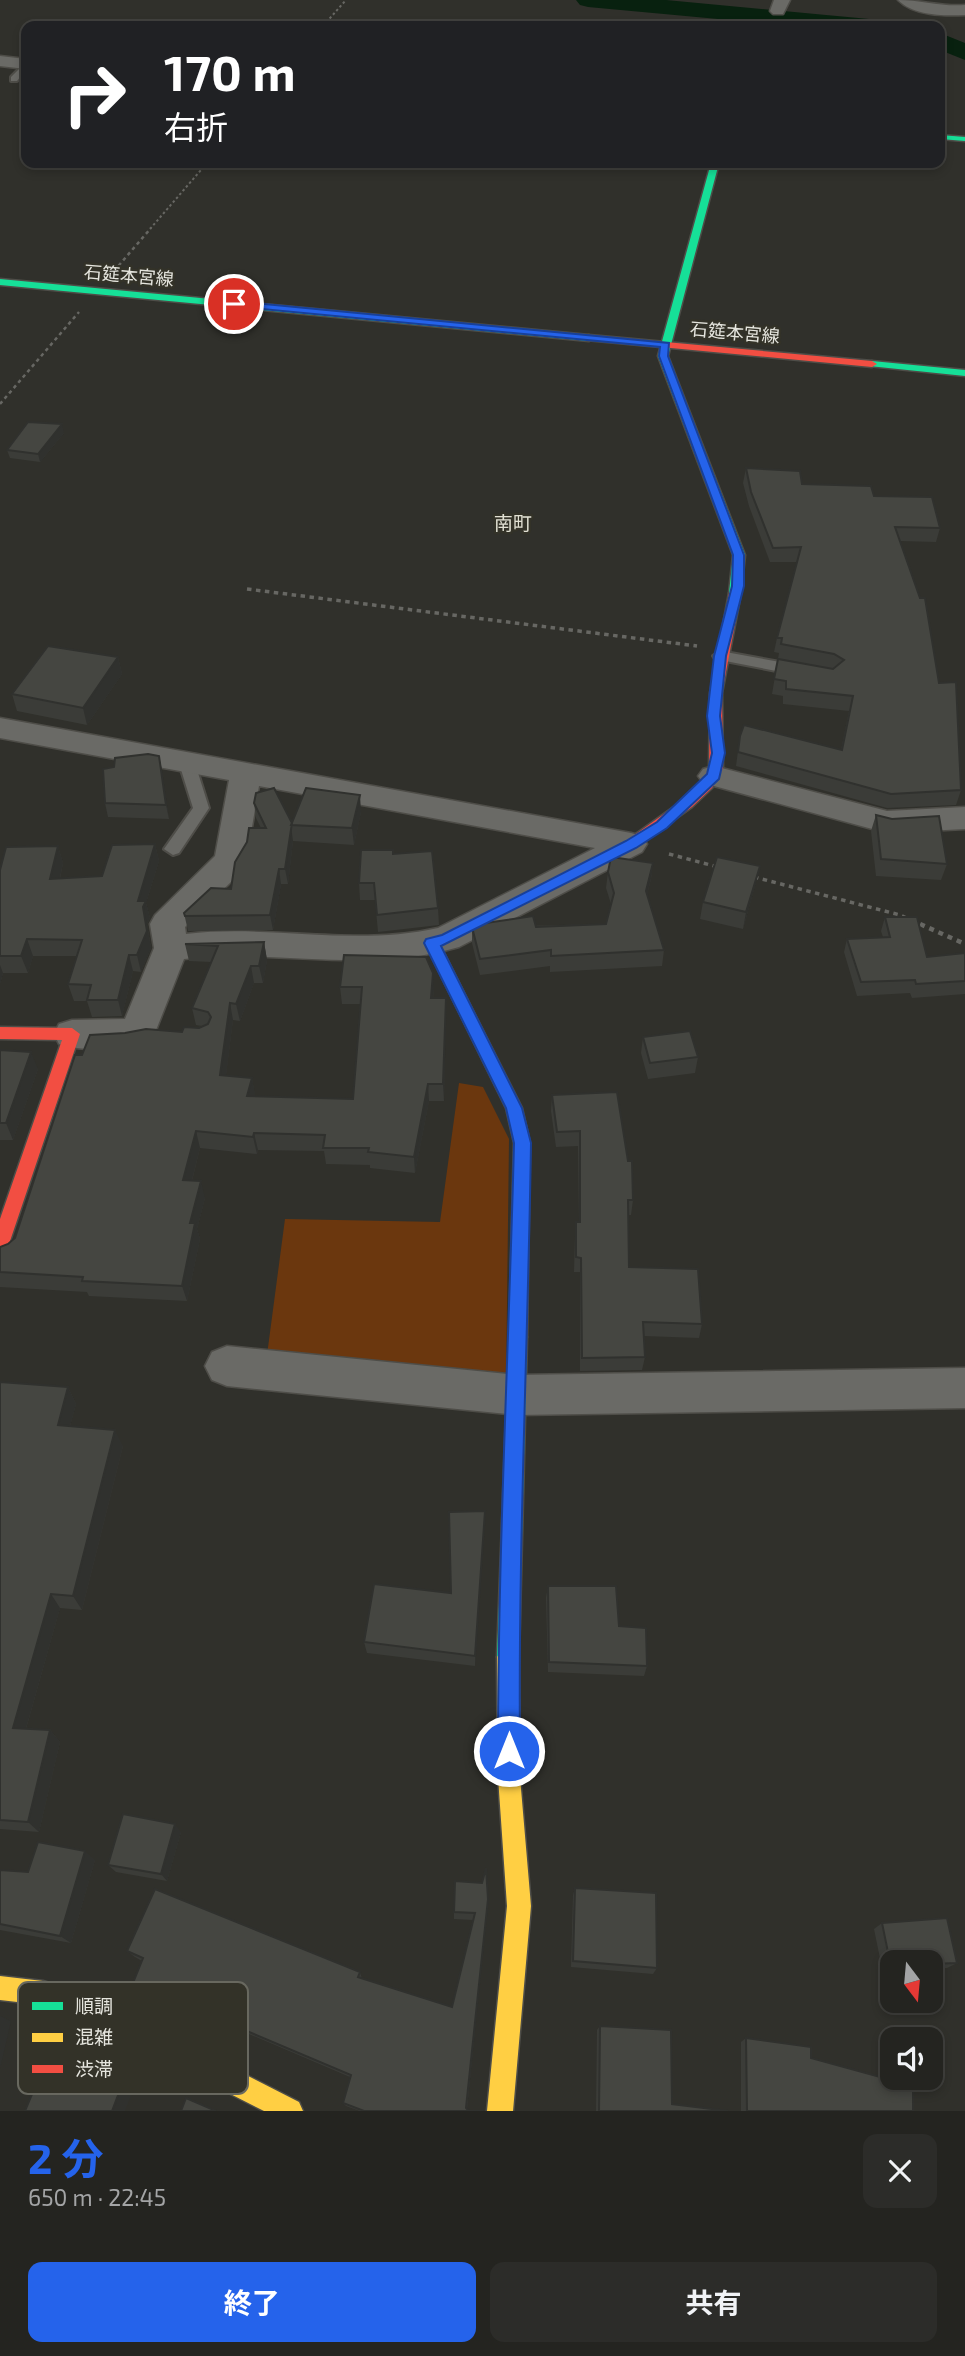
<!DOCTYPE html>
<html lang="ja">
<head>
<meta charset="utf-8">
<style>
	:root { --surface:#242420; --page:#2c2c29; --text:#f1f3f6; --muted:#a3a4a5; --line:#41413e; --accent:#2563eb }
	body { margin:0; font-family:"Exo 2","Noto Sans JP",sans-serif; background:var(--page); color:var(--text); height:100vh; display:flex; flex-direction:column; font-size:26px; white-space:nowrap }
	* { box-sizing:border-box; margin:0 }
	p { font-size:23px; color:var(--muted) }
	.icon { flex:none; width:38px; height:38px; fill:none; stroke:currentColor; stroke-width:2; stroke-linecap:round; stroke-linejoin:round }
	.map { position:relative; height:2111px; overflow:hidden }
	.side { display:flex; flex-direction:column; background:var(--surface); flex:1 }
	.side>* { flex:none }
	.guide { position:absolute; left:21px; top:21px; width:924px; height:147px; border-radius:14px; box-shadow:0 4px 10px #0003,0 0 0 2px var(--line); background:#202124; color:#fff; overflow:hidden }
	.needle { width:46px; rotate:164deg }
	.fabs { position:absolute; left:880px; top:1950px; display:grid; gap:14px }
	.fabs a { display:grid; place-items:center; width:63px; height:63px; border-radius:14px; background:var(--surface); box-shadow:0 4px 10px #0003,0 0 0 2px var(--line); font-size:35px }
	.pin { position:absolute; display:grid; place-items:center; width:60px; height:60px; color:#fff; margin:-30px; border:4px solid #fff; border-radius:50%; box-shadow:0 2px 7px #0007 }
	.me { position:absolute; width:77px; margin:-38px; rotate:0deg; stroke-linejoin:round; filter:drop-shadow(0 0 5px #0008) }
	.turn { display:flex; align-items:center; gap:24px; height:147px; padding:0 28px; font-size:32px }
	.turn .icon { width:91px; height:91px; stroke-width:2.5 }
	.turn b { display:block; font-size:49px; line-height:60px }
	.round { display:grid; place-items:center; flex:none; width:74px; height:74px; border-radius:14px; background:var(--page) }
	.head { display:flex; align-items:center; justify-content:space-between; height:119px; padding:0 28px }
	h1 { font-size:42px; font-weight:700; line-height:52px; color:var(--accent) }
	.action { display:flex; gap:14px; margin-top:auto; padding:14px 28px }
	.action a { flex:1; height:80px; border-radius:14px; background:var(--accent); color:#fff; font-size:28px; font-weight:700; line-height:80px; text-align:center }
	.action a+a { background:var(--page); color:var(--text) }
	.map>svg:first-child { display:block }
</style>
</head>
<body>
<div class="map">
<svg width="965" height="2111" viewBox="0 0 965 2111">
	<rect width="100%" height="100%" fill="#30302b"/>
	<path fill="#6b370e" d="M459,1083L483,1087L509,1139L506,1387L267,1355L285,1219L440,1222Z"/>
	<g fill="none" stroke-linecap="round" stroke-linejoin="round">
		<path fill="#08210f" fill-rule="evenodd" d="M576,0H666L869,19L878,21L881,26H793L588,7L580,5Z
			M940,33L965,43V60L940,50Z"/>
		<defs>
			<path id="lane" d="M26,62V70L17,81H11V77Z
				M720,651L802,666L810,671L802,676L715,659L713,656Z
				M186,755L194,760L209,808L179,853L173,855L164,849L193,808L178,760Z"/>
			<path id="street" d="M774,0H790L783,14H773L770,11Z
				M898,0C921,0 942,7 965,5V15C944,16 914,16 898,0Z
				M0,56L26,59V69L0,66Z
				M0,718L631,833L642,836L647,844L642,852L459,947C364,975 279,948 184,959L151,1043C125,1051 85,1052 59,1044L54,1034L59,1024L72,1020L125,1019L154,948L150,924L155,915L215,856L229,780L0,738ZM259,786L595,848L438,928C354,947 270,924 186,934L185,927L234,879L247,856Z
				M714,766L887,811L965,807V829L887,833L703,783L698,776L703,769Z
				M227,1346L517,1375L965,1368V1408L517,1415L227,1386L212,1380L205,1366L212,1352Z"/>
			<path id="fast" d="M940,135L965,137V141L940,139Z
				M711,163H719L668,356L745,555L741,593L735,597L729,593L733,555L658,356Z
				M0,279L589,335L594,338L589,341L0,285Z
				M872,361L965,370V376L869,366V362Z
				M518,1329L524,1331L527,1337L519,1657L515,1664L508,1668L501,1664L497,1657L509,1337L512,1331Z"/>
			<path id="slow" d="M508,1646L515,1650L519,1657L520,1777L531,1906L513,2111H487L507,1906L498,1777L497,1657L501,1650Z
				M0,1976L43,1981L95,1998L299,2102L303,2111H264L81,2018L43,2005L0,2000Z"/>
			<path id="jam" d="M589,335L872,361L877,364L872,367L586,340V336Z
				M735,589L741,593L722,693L723,768L712,788L692,807L636,847H626L624,844L626,841L682,801L702,782L709,768L710,693L729,593Z
				M432,938L439,943L522,1108L530,1143L527,1337L524,1343L518,1345L512,1343L509,1337L514,1143L506,1108L425,943Z
				M0,1027L72,1028L80,1034L9,1244L6,1249L0,1251V1219L62,1040L0,1039Z"/>
		</defs>
		<use href="#lane" stroke="#4e4d48" stroke-width="4"/>
		<use href="#street" stroke="#4e4d48" stroke-width="3"/>
		<use href="#fast" stroke="#4e4d48" stroke-width="3"/>
		<use href="#slow" stroke="#4e4d48" stroke-width="3"/>
		<use href="#jam" stroke="#4e4d48" stroke-width="3"/>
		<path stroke="#676763" stroke-width="2" stroke-dasharray="2.5 2.5" stroke-linecap="butt" d="M323,26L346,0
			M150,229L207,163"/>
		<path stroke="#676763" stroke-width="2.5" stroke-dasharray="3.5 3.5" stroke-linecap="butt" d="M114,271L151,228
			M0,404L79,312"/>
		<path stroke="#676763" stroke-width="3.5" stroke-dasharray="4.5 4.5" stroke-linecap="butt" d="M247,589L697,646
			M669,854L718,867
			M754,877L900,915L915,922"/>
		<path stroke="#676763" stroke-width="4.5" stroke-dasharray="5 5" stroke-linecap="butt" d="M911,920L965,944"/>
		<use href="#lane" fill="#6a6a66" fill-rule="evenodd"/>
		<use href="#street" fill="#6a6a66" fill-rule="evenodd"/>
		<use href="#fast" fill="#16e098" fill-rule="evenodd"/>
		<use href="#slow" fill="#ffcf43" fill-rule="evenodd"/>
		<use href="#jam" fill="#f24e42" fill-rule="evenodd"/>
	</g>
	<path fill="#3b3c38" d="M64,433L40,462L10,458L7,450Z
		M746,468L802,484L874,496L940,528L936,542L900,541L939,683L961,790L956,805L887,808L736,766L740,736L841,750L849,711L783,704V696L772,694L779,653L774,652L777,638L797,562H770L749,506L743,483Z
		M118,657L122,674L87,725L17,711L12,694Z
		M159,756L169,819L108,817L105,803Z
		M254,803L291,823L361,812L354,845L293,841L288,884H281L273,930L188,931L184,913L231,889L261,828L256,818Z
		M876,815L947,864L941,880L876,876L871,831Z
		M155,844L159,861L146,903L150,918L147,924L151,948L141,972L133,971L122,1016L92,1017L87,1001H74L68,984L77,956H33L28,973H3L0,984V870L58,846L63,863L60,879L102,876Z
		M393,854L438,908L439,925L378,932L375,900H360L359,883Z
		M653,863L651,879L647,895L664,950L662,966L550,972V966L480,975L472,943V927L606,924L611,904L606,888L608,872Z
		M760,866L756,882L743,929L700,919L703,902Z
		M885,917L927,957L965,953V994L912,998L910,993L857,996L844,952L847,939L883,937L881,931Z
		M264,942L267,960L263,983H254L240,1021L233,1020L226,1075L252,1078L255,1096L353,1099L360,1004H342L340,987L434,990L433,998H446L444,1101H429L415,1173L370,1168V1165L326,1164L324,1151L258,1150L257,1154L200,1148L192,1181L205,1198L197,1229L200,1239L187,1301L89,1296L87,1292L0,1287V1247L8,1244L15,1238L82,1055L202,1026L196,1025L192,1008L211,962L189,961L185,944Z
		M643,1037L698,1057L695,1073L648,1079L641,1053Z
		M0,1050L38,1069L13,1140H0Z
		M552,1095L633,1200L631,1215H628L629,1267L702,1324L699,1338L644,1336L645,1357L642,1370L580,1371V1272H574L575,1236L576,1222H579L578,1146L556,1147L551,1111Z
		M0,1382L68,1387L76,1404L70,1426L123,1446L82,1610L60,1608L26,1729L50,1730L60,1742L39,1832L0,1829Z
		M485,1511L475,1666L367,1653L364,1642L451,1593Z
		M548,1586L619,1626L647,1666L644,1676L548,1672L546,1598Z
		M181,1832L167,1881L116,1872L108,1865Z
		M95,1860L71,1943L0,1930V1870L28,1872Z
		M575,1888L657,1968L653,1974L571,1967L573,1895Z
		M488,1899L467,2109L469,2111H483H360L346,2106L343,2103L350,2077L141,1988L133,1983L142,1961L135,1957L127,1951L360,1972L362,1979L452,2007L473,1920L454,1919V1912Z
		M882,1923L957,1963L947,1968L931,1969V1962H892V1972L883,1973L874,1929Z
		M600,2026L672,2104L728,2111H596L597,2030Z
		M746,2038L811,2058L913,2111H741V2042Z"/>
	<path fill="#30312e" d="M62,424L64,433L40,462L38,454Z
		M118,657L122,674L87,725L83,708Z
		M159,756L162,770L169,819L166,805Z
		M360,795L361,812L354,845L352,828Z
		M291,826L293,841L288,884L285,869Z
		M155,844L159,861L146,903L150,918L147,924L151,948L141,972L137,955L138,901Z
		M58,846L63,863L56,896L50,879Z
		M653,863L651,879L644,907L646,891Z
		M760,866L756,882L743,929L746,912Z
		M279,869L281,884L273,930L270,915Z
		M27,939L33,956L28,973L21,956Z
		M264,942L267,960L263,983L259,966Z
		M129,955L133,971L122,1016L118,1000Z
		M0,965L3,973L0,984Z
		M251,966L254,983L240,1021L236,1004Z
		M433,973L434,990L432,1015L431,998Z
		M446,998V1016L444,1101L443,1084Z
		M230,1003L233,1020L224,1092L220,1075Z
		M31,1052L38,1069L13,1140L6,1123Z
		M252,1078L255,1094L251,1112L247,1096Z
		M428,1084L429,1101L415,1173L414,1157Z
		M196,1131L200,1148L188,1196L183,1180Z
		M254,1133L258,1150L257,1154L253,1137Z
		M201,1181L205,1198L197,1229L200,1239L187,1301L182,1286L190,1223Z
		M68,1387L76,1404L66,1441L58,1425Z
		M115,1430L123,1446L82,1610L73,1596Z
		M485,1511V1523L475,1666V1656Z
		M51,1594L60,1608L23,1739L13,1728Z
		M50,1730L60,1742L39,1832L28,1822Z
		M175,1824L181,1832L167,1881L161,1874Z
		M85,1851L95,1860L71,1943L60,1936Z
		M488,1899V1906L466,2111V2108Z
		M0,2016L11,2021L0,2069Z
		M123,2082L134,2087L125,2111H112Z"/>
	<path fill="#454641" stroke="#30312e" stroke-width="2" d="M28,422L62,424L38,454L7,450Z
		M746,468L800,471L802,484L871,486L874,496L932,497L940,528L895,527L920,598H925L939,683L956,682L961,790L891,794L738,752L740,736L744,725L842,750L853,696L786,689V681L774,679L778,659L833,669L844,660L834,654L781,644L782,638H777L801,547L773,548L751,492Z
		M48,646L118,657L83,708L12,694Z
		M148,754L159,756L166,805L105,803L103,769L114,767L115,758Z
		M274,788L292,823L285,869H279L270,915L185,916L184,913L211,888L231,889L235,862L247,842L249,828H266L254,803L256,793Z
		M306,788L360,795L352,828L291,825Z
		M876,815L892,819L939,816L947,864L881,859Z
		M155,844L138,901H146L143,907L147,931L137,955H129L118,1000H87L91,985L68,984L82,940L27,939L21,956H0V870L6,847L58,846L50,879L102,876L112,845Z
		M361,850H393V854L432,851L438,908L377,915L374,883H359Z
		M611,857L653,863L646,891L664,950L551,956V950L480,959L472,927L479,924L533,916L536,927L606,924L614,893L608,872Z
		M717,857L760,866L746,912L703,902Z
		M885,917H917L927,957L965,953V981L916,984L915,980L861,982L847,939L890,937Z
		M264,942L259,966H251L236,1004L230,1003L220,1075L252,1078L247,1096L353,1099L362,987H340L344,955L426,957L433,973L431,998H446L443,1084H428L414,1157L368,1152L369,1148H323L325,1135L254,1133L253,1137L196,1131L183,1180L201,1181L190,1223H195L182,1286L82,1281L83,1277L0,1272V1247L8,1244L15,1238L75,1055H82L90,1035L125,1033L146,1029L182,1032L184,1027L199,1028L208,1024L211,1017L208,1012L192,1008L218,946L185,944Z
		M690,1031L698,1057L650,1063L643,1037Z
		M0,1050L31,1052L6,1123H0Z
		M617,1092L628,1161H632L633,1200H628L629,1267L698,1269L702,1324L643,1322L645,1357L582,1358L581,1258L576,1257V1222H580V1131L557,1132L552,1095Z
		M0,1382L68,1387L58,1425L115,1430L73,1596L51,1594L13,1728L50,1730L28,1822L0,1820Z
		M485,1511L475,1656L364,1642L374,1584L451,1593L449,1512Z
		M548,1586H616L619,1626L646,1628L647,1666L549,1662Z
		M123,1814L175,1824L161,1874L108,1865Z
		M38,1842L85,1851L60,1936L0,1924V1870L28,1872Z
		M486,1868L488,1899L466,2108L469,2111H483H364L343,2103L351,2075L133,1983L143,1958L127,1951L155,1889L360,1972L358,1977L452,2007L475,1913L454,1912L455,1881L482,1883Z
		M575,1888L656,1893L657,1968L573,1961Z
		M947,1918L957,1963L931,1964V1962H892V1967H891L882,1923Z
		M600,2026L671,2030L672,2104L728,2111H599Z
		M746,2038L811,2047V2058L913,2086V2111H747Z
		M49,2053L123,2082L112,2111H25Z
		M186,2098L216,2111H181Z"/>
	<path fill="#2563eb" stroke="#184099" stroke-width="2" d="M234,301L669,343L668,356L744,555V586L726,656L720,716L725,753L719,779L667,828L636,848L441,946L522,1108L531,1143C528,1345 518,1548 520,1751L517,1758L509,1762L501,1758L498,1751C498,1548 509,1345 514,1143L506,1108L424,943L426,939L442,935L626,841L657,822L707,774L712,753L707,716L714,656L732,586L733,555L659,356L660,347L231,306V302Z"/>
	<g text-anchor="middle" dominant-baseline="central" stroke-width="5" stroke-linejoin="round" paint-order="stroke">
		<g font-size="18" fill="#e5e5de" stroke="#333228">
			<text transform="translate(129 275) rotate(5)">石筵本宮線</text>
			<text transform="translate(735 332) rotate(5)">石筵本宮線</text>
		</g>
		<g font-size="19" fill="#e1e0d3" stroke="#333228">
			<text x="513" y="522">南町</text>
		</g>
	</g>
	<rect x="18" y="1982" width="230" height="112" rx="10" fill="#333228" stroke="#68685f" stroke-width="2"/>
	<rect x="32" y="2002" width="31" height="8" fill="#16e098"/>
	<rect x="32" y="2033" width="31" height="9" fill="#ffcf43"/>
	<rect x="32" y="2065" width="31" height="8" fill="#f24e42"/>
	<g font-size="19" fill="#e5e5de">
		<text x="75" y="2013">順調</text>
		<text x="75" y="2044">混雑</text>
		<text x="75" y="2076">渋滞</text>
	</g>
</svg>
<div class="fabs">
<a><svg class="needle" viewBox="-14 -14 28 28"><path d="M0-13l5 13h-10z" fill="#e53935"/><path d="M0 13l5-13h-10z" fill="#a3a4a5"/></svg></a>
<a><svg class="icon" aria-label="sound" viewBox="0 0 24 24"><path d="M4 9h4l5-4v14l-5-4H4zM17 9q2 3 0 6"/></svg></a>
</div>
<div class="pin" style="left:234px;top:304px;background:#d93025"><svg class="icon" aria-label="arrive" viewBox="0 0 24 24"><path d="M6 21V4h12l-3 4 3 4H6"/></svg></div>
<svg class="me" style="left:509px;top:1751px" viewBox="-20 -20 40 40"><circle r="17" fill="#2563eb" stroke="#fff" stroke-width="3"/><path d="M0-11L8 9 0 5-8 9z" fill="#fff"/></svg>
<div class="guide">
<div class="turn"><svg class="icon" aria-label="right" viewBox="0 0 24 24"><path d="M7 20v-9h11M14 6l5 5-5 5"/></svg><div><b>170 m</b>右折</div></div>
</div>
</div>
<section class="side">
<div class="head"><div><h1>2 分</h1><p>650 m · 22:45</p></div><a class="round"><svg class="icon" aria-label="close" viewBox="0 0 24 24"><path d="M6 6l12 12M18 6L6 18"/></svg></a></div>
<div class="action"><a>終了</a><a>共有</a></div>
</section>
</body>
</html>
